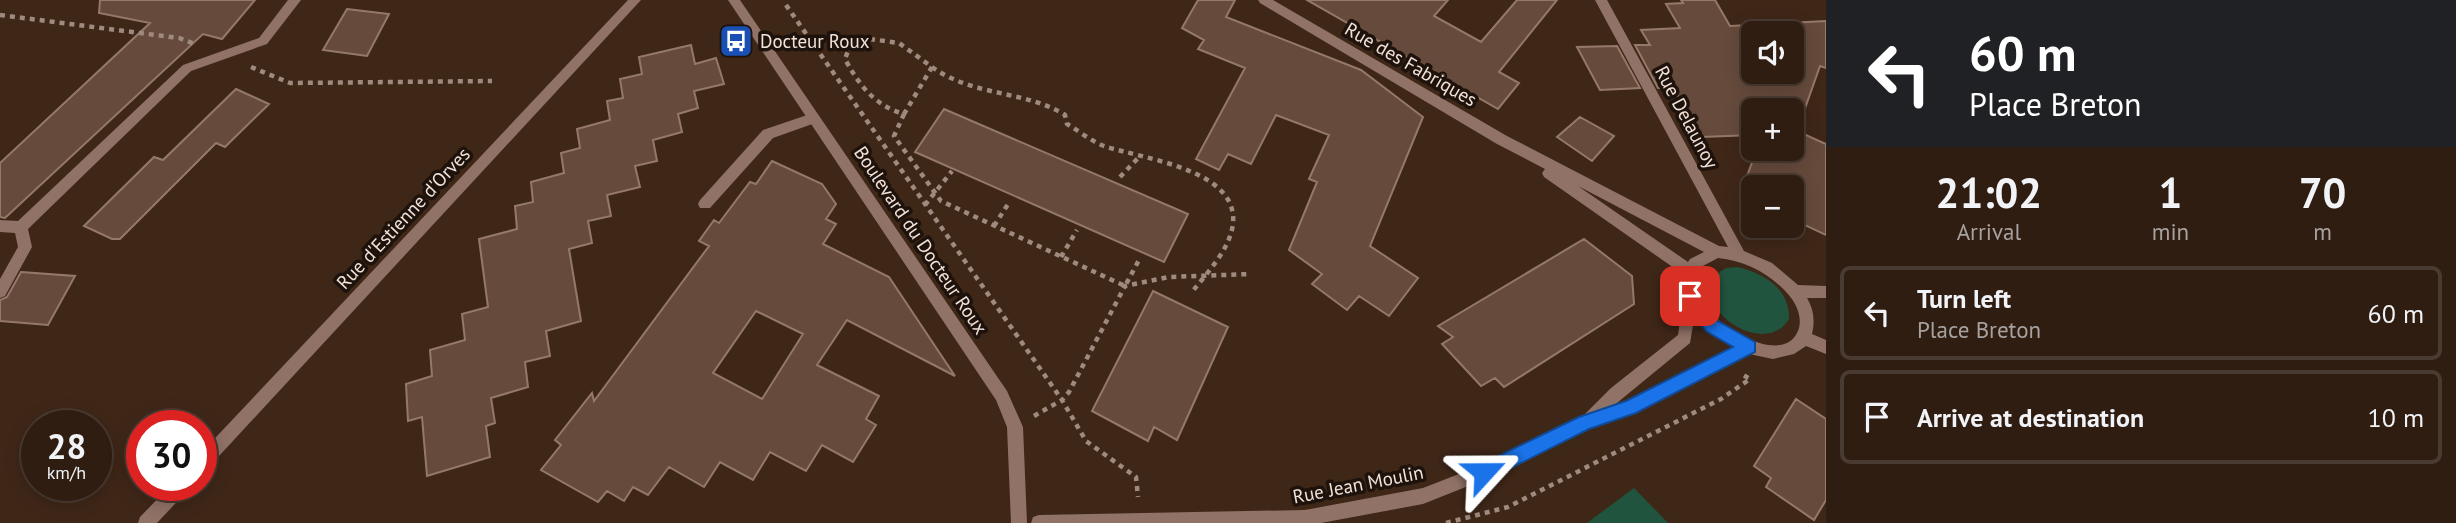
<!DOCTYPE html>
<html lang="en">
<head>
<meta charset="utf-8">
<style>
	:root { --surface:#2f1d12; --page:#37261b; --text:#f1f3f6; --muted:#a7a29f; --line:#4a3b32 }
	body { margin:0; font-family:"PT Sans",sans-serif; background:var(--page); color:var(--text); height:100vh; display:flex; flex-direction:column; font-size:26px; white-space:nowrap }
	* { box-sizing:border-box; margin:0 }
	p { font-size:23px; color:var(--muted) }
	.icon { flex:none; width:38px; height:38px; fill:none; stroke:currentColor; stroke-width:2; stroke-linecap:round; stroke-linejoin:round }
	.map { position:relative; flex:1; overflow:hidden }
	.side { display:flex; flex-direction:column; background:var(--surface); width:630px }
	.side>* { flex:none }
	.guide { background:#202124; color:#fff; overflow:hidden }
	.tools { position:absolute; left:1741px; top:21px; display:grid; gap:14px }
	.tools a { display:grid; place-items:center; width:63px; height:63px; border-radius:10px; background:var(--surface); box-shadow:0 4px 18px #0003,0 0 0 2px var(--line); font-size:35px }
	.speed { position:absolute; left:21px; top:410px; display:flex; gap:14px; font-size:35px; font-weight:700; text-align:center }
	.speed>* { display:grid; place-content:center; width:91px; height:91px; border-radius:50%; background:var(--surface); box-shadow:0 4px 18px #0003,0 0 0 2px var(--line); line-height:1 }
	.speed small { font-size:18px; font-weight:400 }
	.speed .limit { border:10px solid #d22; background:#fff; color:#111 }
	.pin { position:absolute; display:grid; place-items:center; width:60px; height:60px; color:#fff; margin:-30px; border-radius:14px; box-shadow:0 4px 10px #0006 }
	.me { position:absolute; width:77px; margin:-38px; rotate:66deg; stroke-linejoin:round; filter:drop-shadow(0 0 5px #0008) }
	.turn { display:flex; align-items:center; gap:24px; height:147px; padding:0 28px; font-size:32px }
	.turn .icon { width:91px; height:91px; stroke-width:2.5 }
	.turn b { display:block; font-size:49px; line-height:60px }
	.eta { display:flex; justify-content:space-evenly; align-items:center; height:119px; text-align:center }
	.eta b { font-size:42px; font-weight:600; line-height:49px }
	ul { padding:0; list-style:none }
	li { display:flex; align-items:center; gap:21px; height:94px; margin:0 14px 10px; padding:0 14px; border:4px solid var(--line); border-radius:10px }
	li div { flex:1 }
	li b { display:block; font-size:26px }
	li em { font-style:normal }
	main { display:flex; flex:1; min-height:0 }
	.map>svg:first-child { display:block }
</style>
</head>
<body>
<main>
<div class="map">
<svg width="1826" height="523" viewBox="0 0 1826 523">
	<rect width="100%" height="100%" fill="#3f2718"/>
	<path fill="#21543f" d="M1737,267C1764,273 1790,289 1789,319C1767,356 1700,317 1710,278L1726,268Z
		M1634,488L1668,523H1587Z"/>
	<path fill="#664b3c" stroke="#957968" stroke-width="2" fill-rule="evenodd" d="M100,0H255L222,39L203,34L5,218L0,217V163L150,23L99,13Z
		M1198,0H1235L1226,17L1361,70L1423,117L1370,246L1418,278L1389,316L1359,296L1347,310L1312,284L1322,274L1289,250L1317,182L1309,179L1329,135L1276,115L1251,164L1228,154L1219,170L1196,159L1245,68L1198,49L1204,40L1182,28Z
		M1307,0H1448L1434,16L1481,42L1517,0H1557L1499,72L1519,83L1498,109Z
		M1681,0H1715L1730,26L1826,21V68L1820,66L1797,131L1826,144V235L1792,219V187H1754V201L1740,195L1757,149H1792V110H1754V135L1701,137L1673,87L1658,88L1635,45H1650L1641,30L1680,28L1666,4L1683,3ZM1754,33H1792V72H1754Z
		M347,9L389,14L367,56L323,50Z
		M691,45L695,64L716,58L724,84L694,91L698,108L678,114L682,132L653,140L657,161L635,166L640,187L607,195L611,216L588,221L592,243L569,249L581,321L546,331L550,356L525,362L528,387L491,398L495,423L486,426L490,457L427,476L422,417L408,421L406,384L432,376L430,350L465,340L462,314L488,307L479,239L517,229L515,206L533,202L531,182L564,173L561,153L580,148L577,129L610,120L607,101L623,98L620,79L642,74L639,57Z
		M1617,46L1640,88L1600,90L1577,47Z
		M236,89L269,104L225,147L216,143L120,239H112L84,226L154,157L163,160Z
		M944,109L1188,214L1164,262L915,152Z
		M1580,117L1614,136L1592,161L1557,137Z
		M772,161L822,184L836,204L826,219L836,224L823,244L889,277L955,376L847,320L817,365L879,396L866,419L876,425L853,462L822,445L806,471L770,452L753,480L720,462L704,487L669,467L648,495L633,487L624,501L607,491L598,502L541,470L561,445L555,440L592,393L594,401L709,246L699,241L714,220L719,223L750,182L756,184ZM756,311L803,334L762,399L713,373Z
		M1584,239L1632,276L1634,304L1504,387L1495,378L1481,386L1442,344L1453,337L1438,326Z
		M21,272L75,276L48,325L0,321V300L7,297Z
		M1153,291L1228,327L1177,440L1154,427L1148,441L1092,411Z
		M1796,399L1826,419V500L1814,520L1766,487L1771,478L1754,466Z"/>
	<g fill="none" stroke-linecap="round" stroke-linejoin="round">
		<path stroke="#9e8a7f" stroke-width="4.5" stroke-dasharray="5 5" stroke-linecap="butt" d="M786,5L1062,400L1086,441L1136,477L1138,497
			M0,15L179,38L195,44
			M870,39L899,43L932,67L904,114C875,106 859,85 845,59L851,43Z
			M251,67L290,83L492,81
			M932,67C974,97 1025,90 1065,115L1067,124C1079,131 1091,141 1104,146C1143,159 1238,169 1233,223C1231,248 1207,273 1192,292
			M904,114L894,136L941,201L1125,286L1139,260
			M1120,177L1141,155
			M925,205L952,171
			M994,226L1010,201
			M1061,257L1077,230
			M1034,416L1062,400L1069,392L1125,286L1169,277L1251,274
			M1446,523L1508,507L1721,399L1750,379L1743,375"/>
		<path fill="#907267" fill-rule="evenodd" d="M813,113L819,118L818,122L773,138L710,208H700L698,204L700,200L763,130Z"/>
		<path fill="#907267" fill-rule="evenodd" d="M288,0H301L267,44L191,71L28,229L32,247L5,296L0,298V279L18,247L15,233L0,232V220L18,221L183,65L259,38Z
			M628,0H641L207,469L201,471V453Z
			M728,0H740L1007,391L1023,427L1027,523H1011L1007,427L996,400Z
			M1258,0H1273L1507,136L1719,246L1728,247L1595,0H1607L1744,251L1772,263L1798,285L1826,286V298H1807C1814,310 1815,321 1812,334L1826,340V354L1806,346L1794,354L1773,359L1749,354L1635,413L1589,429L1511,469L1423,504L1321,523H1031L1033,517L1039,515L1305,510L1423,488L1500,458L1582,417L1611,388L1678,335L1684,293L1681,283L1684,275L1544,177L1542,173L1545,169L1497,144L1260,3ZM1578,186L1704,252L1690,259L1688,262ZM1718,258C1746,261 1769,273 1788,294C1796,303 1802,316 1799,328C1785,375 1694,316 1695,282C1696,278 1699,271 1701,267ZM1695,313L1714,334L1734,347L1626,402L1612,407L1690,343Z
			M171,485H190L188,490L157,523H138L140,517Z"/>
	</g>
	<path fill="#1a73e8" stroke="#114b97" stroke-width="2" d="M1690,288L1696,291L1718,321L1755,342V352L1636,413L1589,429L1491,478L1484,481L1478,478L1475,472L1478,466L1579,417L1626,401L1733,347L1706,331L1682,296Z"/>
	<defs>
		<symbol id="bus-square" viewBox="-11 -11 22 22"><rect x="-9" y="-9" width="18" height="18" rx="4" fill="#1a4fb4" stroke="#1e130c"/><path d="M-5-6H5V4H4V6H2V4H-2V6H-4V4H-5ZM-3.5-4V0h7V-4ZM-3.5 1.2v1.5H-2V1.2ZM2 1.2v1.5H3.5V1.2Z" fill="#fff"/></symbol>
	</defs>
	<g fill-rule="evenodd">
		<use href="#bus-square" x="717" y="22" width="38" height="38"/>
	</g>
	<g text-anchor="middle" dominant-baseline="central" stroke-width="7" stroke-linejoin="round" paint-order="stroke">
		<g font-size="19" fill="#f2e2d9" stroke="#1e130c" text-anchor="start">
			<text x="760" y="41">Docteur Roux</text>
		</g>
		<g font-size="19" fill="#f2e2d9" stroke="#1e130c">
			<text transform="translate(1411 64) rotate(30)">Rue des Fabriques</text>
			<text transform="translate(1687 117) rotate(62)">Rue Delaunoy</text>
			<text transform="translate(403 218) rotate(-47)">Rue d'Estienne d'Orves</text>
			<text transform="translate(921 240) rotate(56)">Boulevard du Docteur Roux</text>
			<text transform="translate(1358 484) rotate(-11)">Rue Jean Moulin</text>
		</g>
	</g>
</svg>
<div class="tools">
<a><svg class="icon" aria-label="sound" viewBox="0 0 24 24"><path d="M4 9h4l5-4v14l-5-4H4zM17 9q2 3 0 6"/></svg></a>
<a>+</a>
<a>−</a>
</div>
<div class="speed"><div>28<small>km/h</small></div><div class="limit">30</div></div>
<div class="pin" style="left:1690px;top:296px;background:#d93025"><svg class="icon" aria-label="arrive" viewBox="0 0 24 24"><path d="M6 21V4h12l-3 4 3 4H6"/></svg></div>
<svg class="me" style="left:1484px;top:472px" viewBox="-20 -20 40 40"><path d="M0-17L14 15 0 8-14 15z" fill="#1a73e8" stroke="#fff" stroke-width="4"/></svg>
</div>
<section class="side">
<div class="guide">
<div class="turn"><svg class="icon" aria-label="left" viewBox="0 0 24 24"><path d="M17 20v-9H6M10 6l-5 5 5 5"/></svg><div><b>60 m</b>Place Breton</div></div>
</div>
<div class="eta">
<div><b>21:02</b><p>Arrival</p></div>
<div><b>1</b><p>min</p></div>
<div><b>70</b><p>m</p></div>
</div>
<ul>
<li><svg class="icon" aria-label="left" viewBox="0 0 24 24"><path d="M17 20v-9H6M10 6l-5 5 5 5"/></svg><div><b>Turn left</b><p>Place Breton</p></div><em>60 m</em></li>
<li><svg class="icon" aria-label="arrive" viewBox="0 0 24 24"><path d="M6 21V4h12l-3 4 3 4H6"/></svg><div><b>Arrive at destination</b></div><em>10 m</em></li>
</ul>
</section>
</main>
</body>
</html>
